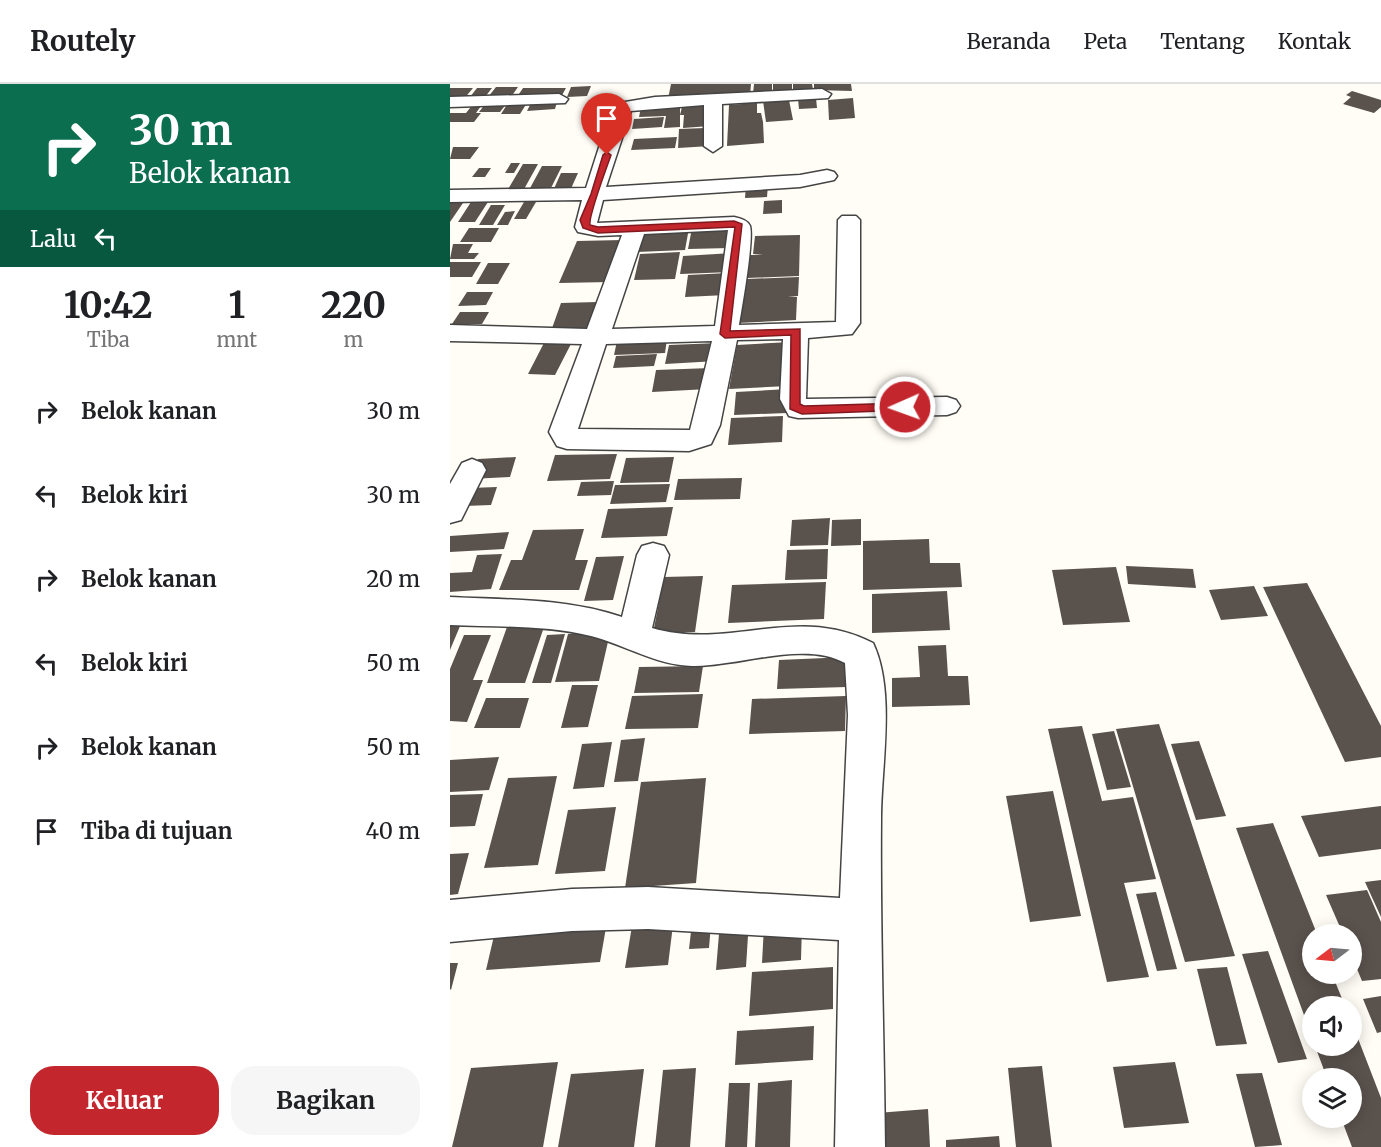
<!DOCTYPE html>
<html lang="id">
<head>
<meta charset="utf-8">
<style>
	:root { --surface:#fff; --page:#f6f6f6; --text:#202124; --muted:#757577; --line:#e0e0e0; --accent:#c4262e }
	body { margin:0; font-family:Merriweather,serif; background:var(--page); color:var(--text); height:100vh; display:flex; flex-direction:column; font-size:22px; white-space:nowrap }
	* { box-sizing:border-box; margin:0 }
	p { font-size:20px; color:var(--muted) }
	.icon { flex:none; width:33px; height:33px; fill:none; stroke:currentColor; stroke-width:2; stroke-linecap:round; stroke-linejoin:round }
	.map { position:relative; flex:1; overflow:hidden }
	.side { display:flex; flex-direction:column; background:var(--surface); width:450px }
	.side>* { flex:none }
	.top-card { background:#0b6e4f; color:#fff; overflow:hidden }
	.needle { width:39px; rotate:254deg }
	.tools { position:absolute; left:852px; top:840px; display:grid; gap:12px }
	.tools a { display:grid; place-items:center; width:60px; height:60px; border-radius:50%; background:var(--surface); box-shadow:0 3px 15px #0003; font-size:30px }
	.pin { position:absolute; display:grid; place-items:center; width:51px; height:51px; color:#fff; margin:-62px -26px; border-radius:50% 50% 50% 0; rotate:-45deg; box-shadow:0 0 6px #0007 }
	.pin .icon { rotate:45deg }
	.me { position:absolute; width:66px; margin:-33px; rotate:268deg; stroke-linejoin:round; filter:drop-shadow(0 0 4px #0008) }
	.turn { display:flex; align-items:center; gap:21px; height:126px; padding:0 30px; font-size:27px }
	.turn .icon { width:78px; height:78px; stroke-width:2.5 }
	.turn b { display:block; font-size:42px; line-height:51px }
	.then { display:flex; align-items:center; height:57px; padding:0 30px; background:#0003; gap:12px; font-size:22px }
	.eta { display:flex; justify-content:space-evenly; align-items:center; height:102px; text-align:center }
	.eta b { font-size:36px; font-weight:700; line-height:42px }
	.action { display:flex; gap:12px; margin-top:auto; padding:12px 30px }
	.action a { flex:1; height:69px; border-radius:24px; background:var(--accent); color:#fff; font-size:24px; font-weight:700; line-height:69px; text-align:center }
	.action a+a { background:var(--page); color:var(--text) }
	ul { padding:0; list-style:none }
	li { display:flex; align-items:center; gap:18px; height:84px; padding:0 30px }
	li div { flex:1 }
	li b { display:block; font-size:22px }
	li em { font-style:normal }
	header { display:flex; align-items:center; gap:36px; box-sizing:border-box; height:84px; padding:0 30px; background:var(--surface); border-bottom:2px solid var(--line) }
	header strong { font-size:28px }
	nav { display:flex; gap:33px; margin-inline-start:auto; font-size:21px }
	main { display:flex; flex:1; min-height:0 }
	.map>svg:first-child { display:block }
</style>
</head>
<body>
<header>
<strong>Routely</strong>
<nav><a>Beranda</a><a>Peta</a><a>Tentang</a><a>Kontak</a></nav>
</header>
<main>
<section class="side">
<div class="top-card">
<div class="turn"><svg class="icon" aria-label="right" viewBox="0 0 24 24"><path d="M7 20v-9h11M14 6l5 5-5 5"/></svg><div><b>30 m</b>Belok kanan</div></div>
<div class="then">Lalu<svg class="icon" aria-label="left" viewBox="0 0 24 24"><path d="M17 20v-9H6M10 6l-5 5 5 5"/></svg></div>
</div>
<div class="eta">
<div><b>10:42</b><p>Tiba</p></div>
<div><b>1</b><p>mnt</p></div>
<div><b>220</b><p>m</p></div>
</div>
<ul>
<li><svg class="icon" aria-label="right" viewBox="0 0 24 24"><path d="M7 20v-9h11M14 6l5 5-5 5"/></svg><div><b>Belok kanan</b></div><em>30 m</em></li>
<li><svg class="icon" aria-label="left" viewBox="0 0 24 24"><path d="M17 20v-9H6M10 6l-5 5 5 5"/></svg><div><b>Belok kiri</b></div><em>30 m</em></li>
<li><svg class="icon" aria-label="right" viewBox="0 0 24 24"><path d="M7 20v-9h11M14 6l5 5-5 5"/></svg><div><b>Belok kanan</b></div><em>20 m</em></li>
<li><svg class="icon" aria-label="left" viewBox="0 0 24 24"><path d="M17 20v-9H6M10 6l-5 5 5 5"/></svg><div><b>Belok kiri</b></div><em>50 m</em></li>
<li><svg class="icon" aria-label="right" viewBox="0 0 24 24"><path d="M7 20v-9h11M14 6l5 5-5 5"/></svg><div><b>Belok kanan</b></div><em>50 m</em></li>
<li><svg class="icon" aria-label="arrive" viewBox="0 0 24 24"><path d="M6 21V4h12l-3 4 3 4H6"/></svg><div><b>Tiba di tujuan</b></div><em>40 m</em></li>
</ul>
<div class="action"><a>Keluar</a><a>Bagikan</a></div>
</section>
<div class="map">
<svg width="931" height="1063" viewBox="0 0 931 1063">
	<rect width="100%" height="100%" fill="#fffdf5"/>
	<path fill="#5a524d" d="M221,0H301L300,12L218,15Z
		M304,0H322V9L303,10Z
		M323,0H342V9L323,10Z
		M343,0H362L363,5L343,6Z
		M364,0H401L402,7L364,6Z
		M141,2L137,12L117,13L121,3Z
		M46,3H68L61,13H38Z
		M0,4H23L13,16H0Z
		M27,4H42L35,13H20Z
		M73,4H116L111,13H67Z
		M902,7L931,16V23L924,29L893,20L901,13L896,11Z
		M366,14L367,24L349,25L348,15Z
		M403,14L405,34L379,36L378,16Z
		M339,16L343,36L316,38L313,17Z
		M107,18L105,25L77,27L81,19Z
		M24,19H33L26,29H31L24,38H0V29H16Z
		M36,19H57L50,28H29Z
		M58,19H77L70,30H51Z
		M307,19V29H311L313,38L314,59L277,62L279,21Z
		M230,21V43L214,44L216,32L189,33L191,23Z
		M261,21L260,42L233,44L234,31H230L232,23Z
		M214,33L212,43L182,45L184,35Z
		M255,44L254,54H261L260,62L228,64L229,45Z
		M227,53L225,64L181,66L184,55Z
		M3,63H29L20,75H0Z
		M61,79H70L64,89H55Z
		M73,80H88L73,107H57Z
		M92,82H112L100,106H79Z
		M29,84H41L35,93H22Z
		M111,89H128L119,109H102Z
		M296,101H318L317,113L295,114Z
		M332,116V129L313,130L314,117Z
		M21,118H38L25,138H8Z
		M74,118H86L76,135H64Z
		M0,119H13L0,138Z
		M41,121H55L43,141H29Z
		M65,127L58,141H47L55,128Z
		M283,142L280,164L238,165L242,144Z
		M19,144H49L41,158H10Z
		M239,144L235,166L187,168L192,146Z
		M350,151L349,192L297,194L299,171H313L303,170L305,152Z
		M173,156L160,198L109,199L127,157Z
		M3,160H23L18,169H29L24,175H0Z
		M230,168L225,195L184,196L190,170Z
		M283,169L281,188L230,190L233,172Z
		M0,178H31L22,193H0Z
		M38,179H60L48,200H26Z
		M278,189L276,211L235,213L238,191Z
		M349,193L348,212L338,213H347L346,236L287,239L289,216L294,215L296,195Z
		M17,208H43L36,221L8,222Z
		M147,218V245L101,247L111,219Z
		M10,228H39L32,240H2Z
		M217,255L215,269L164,271L167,257Z
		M95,257L122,258L105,291L78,290Z
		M341,258L338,302L279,305L287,261Z
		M269,259L267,277L215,280L219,261Z
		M207,270L204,282L163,284L166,272Z
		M261,284L258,305L202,308L206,286Z
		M338,305L337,329L284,331L286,308Z
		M333,332L332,358L278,361L281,334Z
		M167,370L160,395L97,397L105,371Z
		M66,373L60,393L20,395L28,375Z
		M224,373L219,398L170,399L176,374Z
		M292,394L290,415L224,416L228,395Z
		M164,397L161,411L127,412L131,398Z
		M220,400L216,418L160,420L165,401Z
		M47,403L41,421L14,422L20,404Z
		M223,423L217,452L151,454L158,425Z
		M380,434L378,461L340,462L342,436Z
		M411,435V461L381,462L382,436Z
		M134,445L125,476H138L129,506H49L61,476H72L83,446Z
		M59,448L54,465L0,468V452Z
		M479,455L480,479H510L512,503L413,506V457Z
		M378,465L377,495L335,496L337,466Z
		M52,470L41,505L0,508V489L22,488L27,471Z
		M174,472L163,516L134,517L146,473Z
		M676,482L743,485L746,504L678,500Z
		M666,483L680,538L613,541L602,486Z
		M253,492L245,548L203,549L214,493Z
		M376,498L374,535L278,539L282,501Z
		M857,499L931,642V673L895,678L813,503Z
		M804,502L818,532L771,536L759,506Z
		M497,507L500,546L422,549V510Z
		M0,535H13L0,566Z
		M57,543H94L75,599H37Z
		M160,549L149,597L105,598L118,550Z
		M115,550L101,599H82L97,551Z
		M14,551H41L23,596H33L17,638L0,637V585Z
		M496,561L498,592H518L520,621L442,623V594L470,593L468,562Z
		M398,573L397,603L327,605L329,576Z
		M253,582L249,608L184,609L189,583Z
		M122,601H148L138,643L111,644Z
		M253,610L248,644L175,645L182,612Z
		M396,612L395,647L299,650L302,615Z
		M36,614H79L70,644H24Z
		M709,640L785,872L735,878L666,645Z
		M632,642L652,717L683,713L706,795L674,799L699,893L657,898L598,645Z
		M664,647L681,703L657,706L642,650Z
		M195,654L188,697L164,698L171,656Z
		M749,657L776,732L746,736L721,660Z
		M162,658L154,703L123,705L132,660Z
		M49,673L39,706L0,708V676Z
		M107,692L88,781L34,784L58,694Z
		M256,694L246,799L175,804L191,698Z
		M603,707L631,832L580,838L556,712Z
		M33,710L25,742L0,743V711Z
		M931,722V765L869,773L851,732Z
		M166,723L155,787L105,790L118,726Z
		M823,739L867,850H862V890H882L895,922H862V953L786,744Z
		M19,769L8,810L0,811V770Z
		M931,796V833L915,798Z
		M917,806L931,838V895L912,897L902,873V850H893L876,811Z
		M706,808L727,885L707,887L686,810Z
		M262,828L259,864L239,865L243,830Z
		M158,832L150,878L36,886L47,839Z
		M224,833L218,881L175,884L183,836Z
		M299,836L296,883L266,886L270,838Z
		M352,840L351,876L312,879L314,842Z
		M818,867L857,975L828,979L792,870Z
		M0,879H8L1,906L0,905Z
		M383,883V925L299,932L302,888Z
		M777,883L797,960L766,962L747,885Z
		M931,912V948L927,949L913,915Z
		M902,939L931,1014V1063H902L891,1034H902V994H877L865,962H902Z
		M364,942L363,976L285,981L287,947Z
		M108,978L93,1063H2L21,984Z
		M725,978L739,1039L674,1044L663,983Z
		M592,982L602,1063H566L558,984Z
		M246,984L240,1063H205L213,986Z
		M194,985L184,1063H108L121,990Z
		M812,989L832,1061L805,1063L786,990Z
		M342,996L340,1063H305L308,999Z
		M279,999H300L297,1063H275Z
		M478,1025L480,1063H415L414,1030Z
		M549,1052L550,1063H496V1056Z"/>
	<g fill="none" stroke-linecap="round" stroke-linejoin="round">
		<defs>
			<path id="minor" d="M372,5L381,10L378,14L272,20V62L263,68L254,62V21L181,27L156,103L350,91L377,86L384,88L387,92L384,96L350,103L153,116L147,139L284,133C289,134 298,136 300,142C304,156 292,223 289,241L386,238L388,136L392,132H406L410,136V239L402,250L358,254L356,315L497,313L506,316L510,322L506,328L497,331L348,334L339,332L330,315L333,255L287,256L270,341L261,360L239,367L117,365L107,362L99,348L132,260L0,257V241L137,245L172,151L148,152L128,148L125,143L132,116L0,118V106L136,104L160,29L169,19L205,13ZM278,146L265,242L162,245L194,150ZM262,257L240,346L128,345L156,260Z
				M109,10L118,15L115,19L0,23V13Z
				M22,375L32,379L36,386L11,436L0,439V400L12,379Z
				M203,459L214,462L219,471L202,544C280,567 346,519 423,559C446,607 431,683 431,735C430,845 434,954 435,1063H385L389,856L198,845L122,847L0,858V816L122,805L198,803L390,814L398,631L395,579C354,556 287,583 242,582C206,581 175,561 141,552C95,541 47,543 0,541V513C58,516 116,514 172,533L187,471L192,462Z"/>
		</defs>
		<use href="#minor" stroke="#444" stroke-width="3"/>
		<use href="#minor" fill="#fff" fill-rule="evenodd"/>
	</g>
	<path fill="#c4262e" stroke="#7f191e" stroke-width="1.5" d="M157,68L161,71C157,82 138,134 140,141L148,143L284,137L292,140L280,247L350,245V320L354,322L455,319L461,323L459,326L352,330L340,325L341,251L275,254L270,250L285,143L148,149L133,144L130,136L141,110L153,71Z"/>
</svg>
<div class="tools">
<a><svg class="needle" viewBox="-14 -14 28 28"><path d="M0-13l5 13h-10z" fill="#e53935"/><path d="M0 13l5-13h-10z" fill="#757577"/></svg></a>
<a><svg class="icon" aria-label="sound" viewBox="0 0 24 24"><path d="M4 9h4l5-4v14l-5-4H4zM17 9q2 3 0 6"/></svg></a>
<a><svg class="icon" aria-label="layers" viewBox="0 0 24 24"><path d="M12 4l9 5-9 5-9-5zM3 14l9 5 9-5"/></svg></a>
</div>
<div class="pin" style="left:157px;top:71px;background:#d93025"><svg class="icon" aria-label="arrive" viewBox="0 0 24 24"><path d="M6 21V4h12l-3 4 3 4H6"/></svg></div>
<svg class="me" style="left:455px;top:323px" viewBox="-20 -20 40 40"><circle r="17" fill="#c4262e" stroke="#fff" stroke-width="3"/><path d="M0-11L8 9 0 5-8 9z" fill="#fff"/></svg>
</div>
</main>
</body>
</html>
